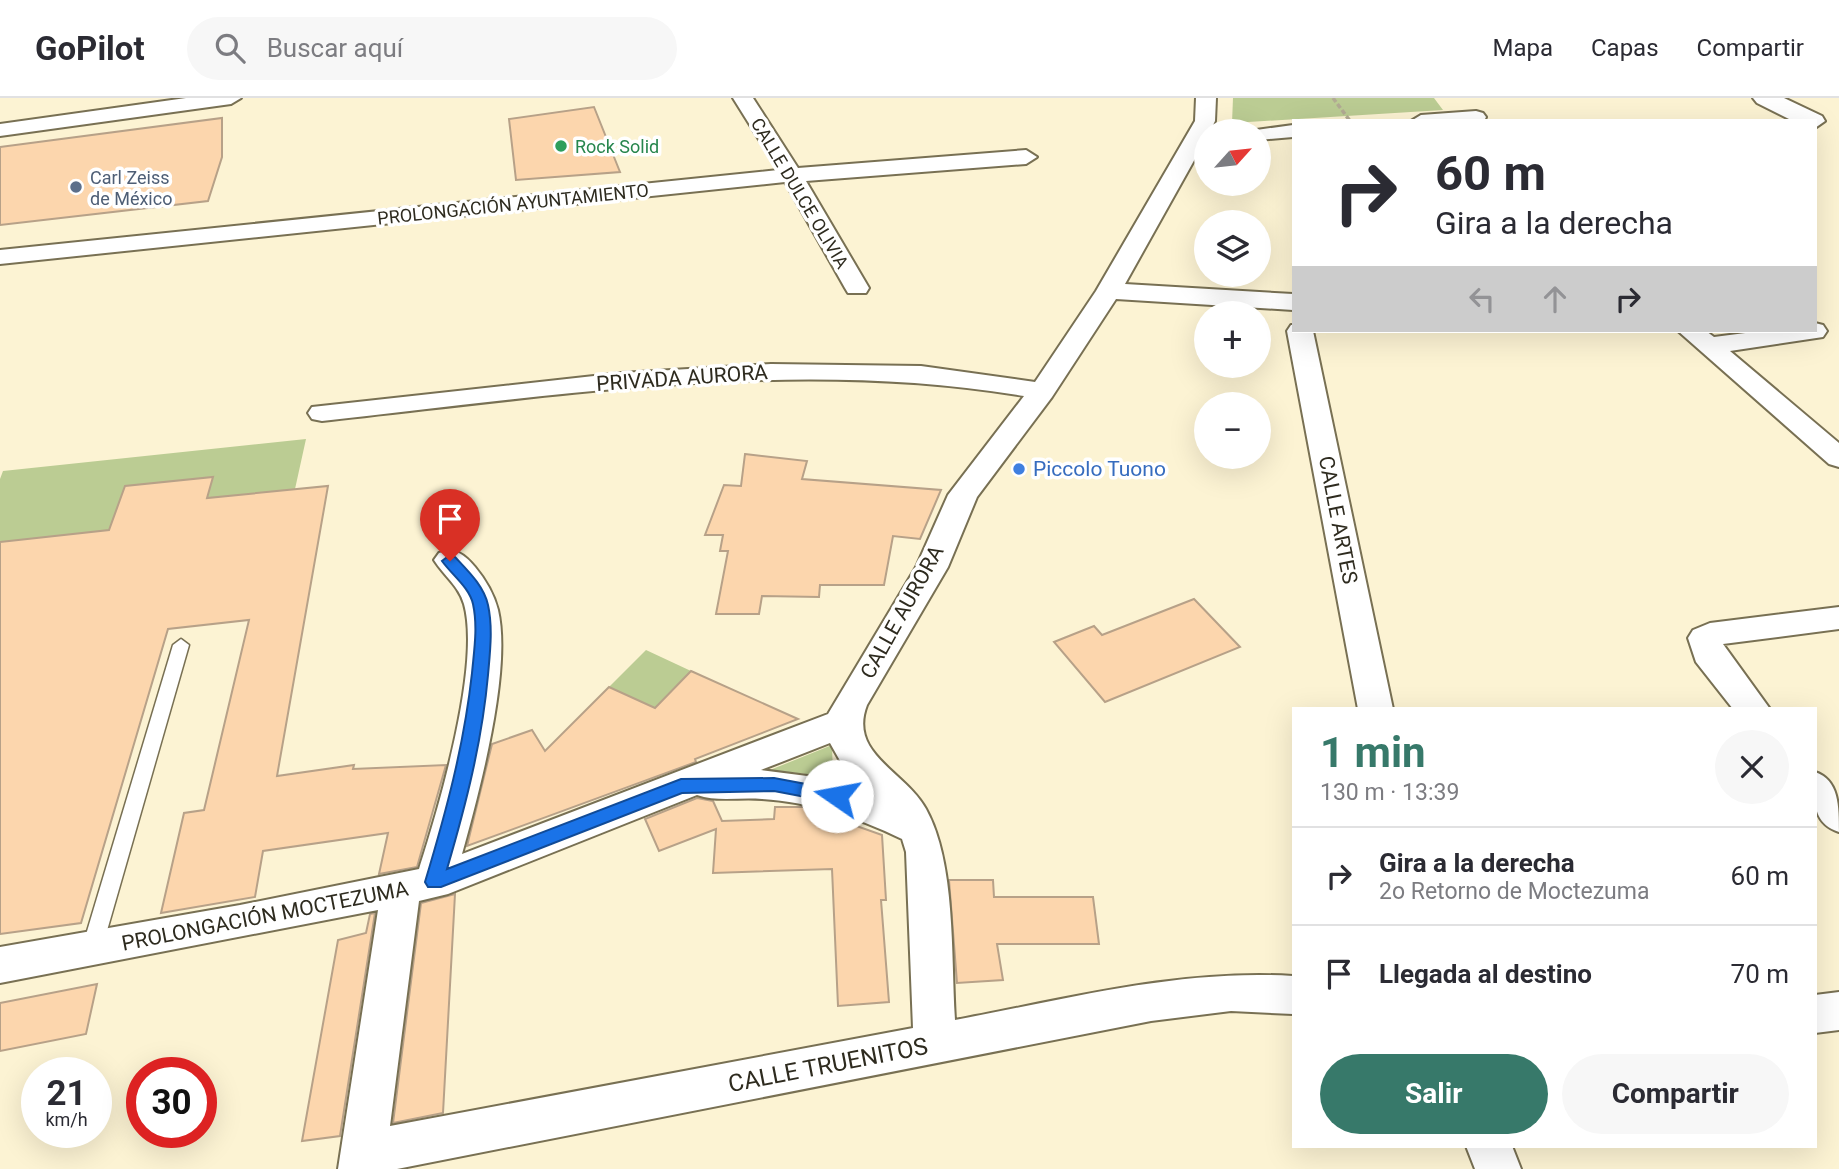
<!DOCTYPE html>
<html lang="es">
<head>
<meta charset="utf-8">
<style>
	:root { --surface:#fff; --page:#f7f7f7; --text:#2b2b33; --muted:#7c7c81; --line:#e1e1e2; --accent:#37796a }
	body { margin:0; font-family:Roboto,sans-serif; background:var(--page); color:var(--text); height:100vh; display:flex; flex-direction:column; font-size:26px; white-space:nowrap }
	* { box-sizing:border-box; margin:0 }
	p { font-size:23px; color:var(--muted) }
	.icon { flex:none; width:38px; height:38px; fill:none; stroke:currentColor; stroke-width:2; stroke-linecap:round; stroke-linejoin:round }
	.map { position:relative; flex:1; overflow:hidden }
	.side { position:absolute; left:1292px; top:609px; width:525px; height:441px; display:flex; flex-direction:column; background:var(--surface); border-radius:0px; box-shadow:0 7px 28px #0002 }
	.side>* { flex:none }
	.hud { position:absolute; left:1292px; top:21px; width:525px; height:214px; border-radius:0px; box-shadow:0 7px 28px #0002; background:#fff; color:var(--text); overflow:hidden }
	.needle { width:46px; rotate:63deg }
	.controls { position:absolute; left:1194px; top:21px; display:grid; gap:14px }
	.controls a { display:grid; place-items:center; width:77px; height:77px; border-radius:50%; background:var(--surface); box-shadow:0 7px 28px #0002; font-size:35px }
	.speed { position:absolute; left:21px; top:959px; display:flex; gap:14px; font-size:35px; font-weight:700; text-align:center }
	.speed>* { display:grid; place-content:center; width:91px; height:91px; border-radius:50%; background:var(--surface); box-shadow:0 7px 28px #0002; line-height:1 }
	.speed small { font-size:18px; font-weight:400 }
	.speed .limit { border:10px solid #d22; background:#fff; color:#111 }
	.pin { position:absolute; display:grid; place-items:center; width:60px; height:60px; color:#fff; margin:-72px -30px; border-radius:50% 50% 50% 0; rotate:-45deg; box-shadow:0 0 7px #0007 }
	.pin .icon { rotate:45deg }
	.me { position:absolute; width:77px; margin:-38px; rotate:282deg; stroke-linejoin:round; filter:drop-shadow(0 0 5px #0008) }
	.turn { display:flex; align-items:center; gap:24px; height:147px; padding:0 28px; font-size:32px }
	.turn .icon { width:91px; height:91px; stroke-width:2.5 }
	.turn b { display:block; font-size:49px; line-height:60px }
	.lanes { display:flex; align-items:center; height:66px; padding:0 28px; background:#0003; justify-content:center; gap:35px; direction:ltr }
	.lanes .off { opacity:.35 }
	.round { display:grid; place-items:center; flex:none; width:74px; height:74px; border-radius:37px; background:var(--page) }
	.headline { display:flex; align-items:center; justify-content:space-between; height:119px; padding:0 28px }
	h1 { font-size:42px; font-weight:700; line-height:52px; color:var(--accent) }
	.action { display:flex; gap:14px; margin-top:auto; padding:14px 28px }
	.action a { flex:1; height:80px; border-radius:42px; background:var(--accent); color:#fff; font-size:28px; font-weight:700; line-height:80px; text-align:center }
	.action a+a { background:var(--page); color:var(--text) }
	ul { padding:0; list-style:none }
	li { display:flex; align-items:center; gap:21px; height:98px; padding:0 28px; border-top:2px solid var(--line) }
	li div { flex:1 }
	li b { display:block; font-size:26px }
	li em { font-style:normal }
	header { display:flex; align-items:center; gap:42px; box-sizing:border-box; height:98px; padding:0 35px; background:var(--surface); border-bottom:2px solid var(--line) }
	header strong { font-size:33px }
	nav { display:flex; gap:38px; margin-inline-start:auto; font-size:24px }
	.search { width:490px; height:63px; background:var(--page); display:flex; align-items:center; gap:18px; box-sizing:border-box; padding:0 24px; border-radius:38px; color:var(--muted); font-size:26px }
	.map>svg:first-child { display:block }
</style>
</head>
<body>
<header>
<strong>GoPilot</strong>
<div class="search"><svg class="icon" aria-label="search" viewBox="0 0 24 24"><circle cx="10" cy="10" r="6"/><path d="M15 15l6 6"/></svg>Buscar aquí</div>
<nav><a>Mapa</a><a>Capas</a><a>Compartir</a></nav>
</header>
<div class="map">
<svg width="1839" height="1071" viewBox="0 0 1839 1071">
	<rect width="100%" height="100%" fill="#fcf3d3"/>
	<path fill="#bbcc93" d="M1233,0H1434L1443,12L1232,25Z
		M306,341L295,391L250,396L168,531L213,379L73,530L67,437L0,444V381L3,373Z
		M646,552L691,573L655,610L609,589Z
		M832,647L833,679L770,672Z"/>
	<path fill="#fcd6ad" stroke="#b7a188" stroke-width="2" d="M594,9L620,74L516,82L509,21Z
		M222,20V59L208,103L0,127V49Z
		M745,356L807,363L802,381L941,392L920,441L893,438L884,487H820L819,499L762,498L759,516H716L728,453H720L723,437H705L724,387L741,388Z
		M213,379L207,400L328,388L277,678L354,667L353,671L446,667L417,769L379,776L388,735L263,753L255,799L161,815L184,715L204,712L249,522L168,531L81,825L0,836V444L109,432L125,388Z
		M1194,501L1240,549L1105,604L1054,544L1094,528L1102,537Z
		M691,573L798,621L695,661L696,664L467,748L492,646L532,632L545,653L609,589L655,610Z
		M697,700L713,703L722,723L774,721L775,709H803L882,737L886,802H881L889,904L838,908L832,771L713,775L716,731L659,753L645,721Z
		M949,782H993L994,799H1093L1099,846H997L1003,882L957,885Z
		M455,796L443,1015L393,1025L421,805Z
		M375,815L340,1038L302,1043L338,842L366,835L370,816Z
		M97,886L86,936L0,953V905Z"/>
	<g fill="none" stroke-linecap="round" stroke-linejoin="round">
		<defs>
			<path id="service" d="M181,541L189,547L102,850L99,856L92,858L85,856L82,850L173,547Z"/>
			<path id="minor" d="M186,0H241L231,6L0,38V26Z
				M733,0H753L798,70L1026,52L1037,59L1026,66L806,83L869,190L866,195H848L845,190L785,84L0,166V152L778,72Z
				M1196,0H1216L1215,23L1210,33H1206V41L1125,186L1293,196V212L1116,201L1052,299L977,399L948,469L867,607C848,656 905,673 926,711C956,765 951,859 955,922C1067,901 1179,871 1293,878V916L1231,913L1151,923L397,1071H338L378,812L0,885V849L240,807L419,771C439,709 481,567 464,506C459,488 444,478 434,462L439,455C456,450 464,456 475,469C485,481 494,496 498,512C512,573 479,695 462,756L828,616L916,469L948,397L1024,298C792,259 554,298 322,323L312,321L308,315L312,309L621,275L771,266L921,268L1035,284L1096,193L1195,23ZM830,645L843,668L870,695L815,679L761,672ZM697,697C717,704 740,699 762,701C811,704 857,719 902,741L906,754L913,930L390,1028L419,803L448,796Z
				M1476,13L1483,15L1486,19L1484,23H1411L1421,17Z
				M1293,27V39L1258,42V33H1249Z
				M1815,225L1823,227L1827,233L1823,239L1730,253L1839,345V369L1829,366L1678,233H1706L1714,239L1761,233H1815Z
				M1291,227H1293V233H1313L1393,611H1358L1287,233Z
				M1839,509V531L1723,546L1770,611H1733L1696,564L1688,540L1693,532L1710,525Z
				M1815,674C1839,682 1839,708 1839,734C1810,724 1815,700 1815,674Z
				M1839,894V932L1815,935V897Z
				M1466,1048H1512L1521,1071H1475Z"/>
			<path id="tertiary" d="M1753,0H1784L1822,18L1825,23L1815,30V23H1793L1757,5Z"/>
		</defs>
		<use href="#service" stroke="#787053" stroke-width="3"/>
		<use href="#minor" stroke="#787053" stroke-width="4"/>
		<use href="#tertiary" stroke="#787053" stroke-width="4"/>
		<path stroke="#b2ab93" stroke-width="3.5" stroke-dasharray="5 2.5" stroke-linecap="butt" d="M1333,0L1350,23"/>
		<use href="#service" fill="#fff" fill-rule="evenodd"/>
		<use href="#minor" fill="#fff" fill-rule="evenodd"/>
		<use href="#tertiary" fill="#fff" fill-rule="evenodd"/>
	</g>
	<path fill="#1a73e8" stroke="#114b97" stroke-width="2" d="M450,457L455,459C468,473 484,488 488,507C493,530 490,554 488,577C482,644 466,706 447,771L681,681L774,680L843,693L846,698L843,703L837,705L774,693L682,695L441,789H428L425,784C446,714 464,648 472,575C474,553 478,529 473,506C469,489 452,477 442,463Z"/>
	<circle fill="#2e9e5b" stroke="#fff" stroke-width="2.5" cx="561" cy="48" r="7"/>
	<circle fill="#5c6f8a" stroke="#fff" stroke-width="2.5" cx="76" cy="89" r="7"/>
	<circle fill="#3f7fe0" stroke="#fff" stroke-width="2.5" cx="1019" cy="371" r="7"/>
	<g text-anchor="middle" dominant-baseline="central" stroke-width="7" stroke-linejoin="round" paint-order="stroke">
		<g font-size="18" fill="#27864d" stroke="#fff" text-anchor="start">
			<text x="575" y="48">Rock Solid</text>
		</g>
		<g font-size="18" fill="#4e5e75" stroke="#fff" text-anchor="start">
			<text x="90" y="79">Carl Zeiss<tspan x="90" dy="21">de México</tspan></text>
		</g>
		<g font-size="18" fill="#2e2b1f" stroke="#fff">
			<text transform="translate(800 95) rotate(59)">CALLE DULCE OLIVIA</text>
			<text transform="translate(513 106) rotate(-6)">PROLONGACIÓN AYUNTAMIENTO</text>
		</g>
		<g font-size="21" fill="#2e2b1f" stroke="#fff">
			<text transform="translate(682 280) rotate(-4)">PRIVADA AURORA</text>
			<text transform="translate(1338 422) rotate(79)">CALLE ARTES</text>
			<text transform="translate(902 514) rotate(-61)">CALLE AURORA</text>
			<text transform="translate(265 818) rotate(-11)">PROLONGACIÓN MOCTEZUMA</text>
		</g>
		<g font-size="21" fill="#366cbe" stroke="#fff" text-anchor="start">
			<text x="1033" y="371">Piccolo Tuono</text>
		</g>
		<g font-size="24" fill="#2e2b1f" stroke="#fff">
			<text transform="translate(828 967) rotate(-11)">CALLE TRUENITOS</text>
		</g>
	</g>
</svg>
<div class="controls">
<a><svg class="needle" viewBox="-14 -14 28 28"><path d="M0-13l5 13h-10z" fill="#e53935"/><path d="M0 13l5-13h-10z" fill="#7c7c81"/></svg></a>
<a><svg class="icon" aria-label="layers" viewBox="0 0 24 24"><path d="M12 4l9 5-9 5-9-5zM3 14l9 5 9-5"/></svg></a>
<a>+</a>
<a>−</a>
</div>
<div class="speed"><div>21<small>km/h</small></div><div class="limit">30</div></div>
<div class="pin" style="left:450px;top:463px;background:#d93025"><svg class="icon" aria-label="arrive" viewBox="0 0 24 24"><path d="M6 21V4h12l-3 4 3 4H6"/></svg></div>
<svg class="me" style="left:837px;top:698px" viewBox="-20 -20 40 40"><circle r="19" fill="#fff"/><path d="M0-13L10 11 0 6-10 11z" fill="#1a73e8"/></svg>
<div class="hud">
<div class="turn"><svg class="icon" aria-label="right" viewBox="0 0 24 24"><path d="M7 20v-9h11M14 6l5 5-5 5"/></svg><div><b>60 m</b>Gira a la derecha</div></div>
<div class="lanes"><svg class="icon off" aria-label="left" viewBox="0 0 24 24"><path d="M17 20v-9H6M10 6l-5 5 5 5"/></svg><svg class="icon off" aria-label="ahead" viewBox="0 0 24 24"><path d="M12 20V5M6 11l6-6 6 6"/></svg><svg class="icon" aria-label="right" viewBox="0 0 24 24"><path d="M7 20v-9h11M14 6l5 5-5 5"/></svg></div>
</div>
<section class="side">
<div class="headline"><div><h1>1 min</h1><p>130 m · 13:39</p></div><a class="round"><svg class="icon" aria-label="close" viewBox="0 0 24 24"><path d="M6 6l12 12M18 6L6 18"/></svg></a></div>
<ul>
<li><svg class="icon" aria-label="right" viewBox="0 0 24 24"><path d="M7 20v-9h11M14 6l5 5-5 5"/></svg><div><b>Gira a la derecha</b><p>2o Retorno de Moctezuma</p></div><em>60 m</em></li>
<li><svg class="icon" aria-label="arrive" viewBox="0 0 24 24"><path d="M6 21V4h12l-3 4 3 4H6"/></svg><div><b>Llegada al destino</b></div><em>70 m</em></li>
</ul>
<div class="action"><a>Salir</a><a>Compartir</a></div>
</section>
</div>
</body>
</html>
